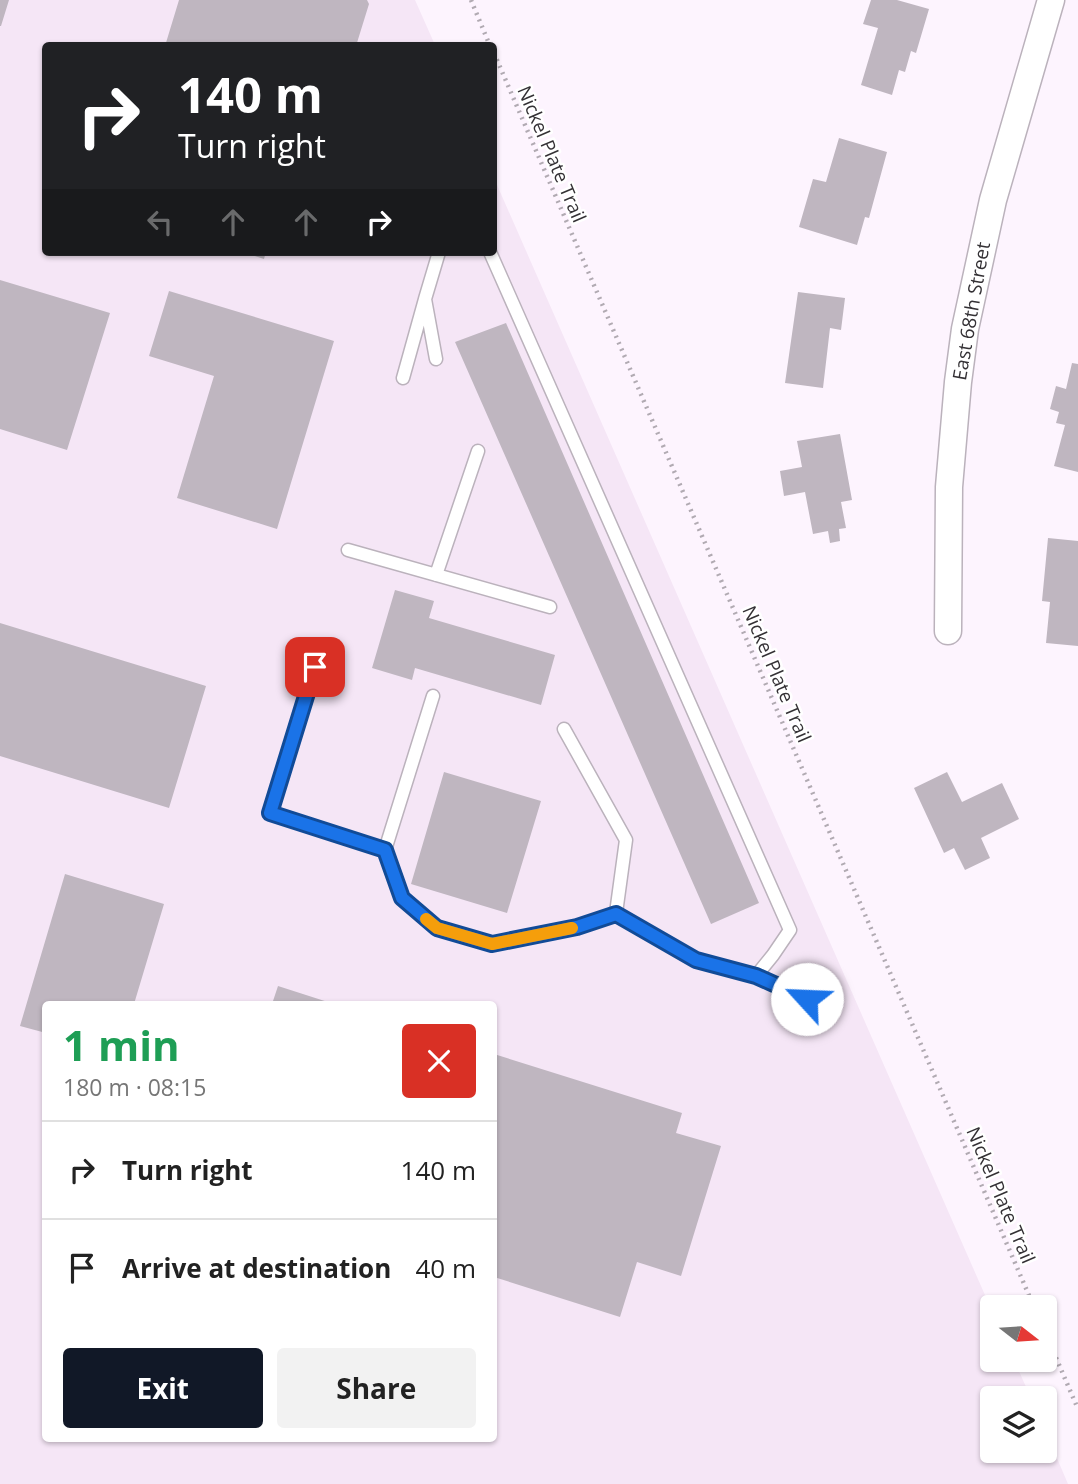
<!DOCTYPE html>
<html lang="en">
<head>
<meta charset="utf-8">
<style>
	:root { --surface:#fff; --page:#f2f2f2; --text:#222; --muted:#767676; --line:#e0e0e0; --accent:#111827 }
	body { margin:0; font-family:"Open Sans",sans-serif; background:var(--page); color:var(--text); height:100vh; display:flex; flex-direction:column; font-size:26px; white-space:nowrap }
	* { box-sizing:border-box; margin:0 }
	p { font-size:23px; color:var(--muted) }
	.icon { flex:none; width:38px; height:38px; fill:none; stroke:currentColor; stroke-width:2; stroke-linecap:round; stroke-linejoin:round }
	.map { position:relative; flex:1; overflow:hidden }
	.details { position:absolute; left:42px; top:1001px; width:455px; height:441px; display:flex; flex-direction:column; background:var(--surface); border-radius:7px; box-shadow:0 2px 5px #0004 }
	.details>* { flex:none }
	.guide { position:absolute; left:42px; top:42px; width:455px; height:214px; border-radius:7px; box-shadow:0 2px 5px #0004; background:#202124; color:#fff; overflow:hidden }
	.needle { width:46px; rotate:107deg }
	.fabs { position:absolute; left:980px; top:1295px; display:grid; gap:14px }
	.fabs a { display:grid; place-items:center; width:77px; height:77px; border-radius:7px; background:var(--surface); box-shadow:0 2px 5px #0004; font-size:35px }
	.pin { position:absolute; display:grid; place-items:center; width:60px; height:60px; color:#fff; margin:-30px; border-radius:14px; box-shadow:0 4px 10px #0006 }
	.me { position:absolute; width:77px; margin:-38px; rotate:295deg; stroke-linejoin:round; filter:drop-shadow(0 0 5px #0008) }
	.turn { display:flex; align-items:center; gap:24px; height:147px; padding:0 21px; font-size:32px }
	.turn .icon { width:91px; height:91px; stroke-width:2.5 }
	.turn b { display:block; font-size:49px; line-height:60px }
	.lanes { display:flex; align-items:center; height:66px; padding:0 21px; background:#0003; justify-content:center; gap:35px; direction:ltr }
	.lanes .off { opacity:.35 }
	.round { display:grid; place-items:center; flex:none; width:74px; height:74px; border-radius:7px; background:var(--page) }
	.head { display:flex; align-items:center; justify-content:space-between; height:119px; padding:0 21px }
	h1 { font-size:42px; font-weight:700; line-height:52px; color:#1e9e55 }
	.action { display:flex; gap:14px; margin-top:auto; padding:14px 21px }
	.action a { flex:1; height:80px; border-radius:7px; background:var(--accent); color:#fff; font-size:28px; font-weight:700; line-height:80px; text-align:center }
	.action a+a { background:var(--page); color:var(--text) }
	ul { padding:0; list-style:none }
	li { display:flex; align-items:center; gap:21px; height:98px; padding:0 21px; border-top:2px solid var(--line) }
	li div { flex:1 }
	li b { display:block; font-size:26px }
	li em { font-style:normal }
	.map>svg:first-child { display:block }
</style>
</head>
<body>
<div class="map">
<svg width="1078" height="1484" viewBox="0 0 1078 1484">
	<rect width="100%" height="100%" fill="#fdf4fe"/>
	<path fill="#f5e6f6" fill-rule="evenodd" d="M0,0H415L435,45L46,46V252H494V178L992,1311V1360H1014L1031,1398H992V1451H1045V1430L1068,1484H0ZM46,1004H494V1438H46Z"/>
	<path fill="#bfb6c0" d="M0,0H9L1,26H0Z
		M179,0H367L369,4L356,46H165Z
		M871,0H897L929,9L916,53L911,51L905,72L899,70L892,95L861,85L878,28L863,24Z
		M839,138L887,152L869,218L865,217L857,245L799,227L813,179L826,182Z
		M242,252H266L264,259Z
		M0,280L110,313L67,450L0,429Z
		M169,291L334,341L277,529L177,498L214,376L149,356Z
		M798,292L845,298L841,330L830,328L823,388L785,383Z
		M506,323L759,903L711,924L455,342Z
		M1072,363L1078,364V472L1054,466L1065,425L1056,423L1059,412L1050,409L1056,386L1066,389Z
		M840,434L852,500L841,502L846,528L839,529L840,541L830,543L828,531L813,534L805,492L784,496L780,471L802,467L797,441Z
		M1048,538L1078,541V646L1046,643L1050,602L1042,601Z
		M395,590L434,601L429,618L555,655L541,705L415,668L412,680L372,668Z
		M0,623L206,686L169,808L0,756Z
		M444,772L541,801L507,913L411,884Z
		M947,772L962,802L1002,783L1019,819L981,838L990,858L965,870L954,848L944,853L914,788Z
		M65,874L164,904L134,1004H46V1033L20,1026Z
		M278,986L334,1004H272Z
		M494,1054L682,1113L676,1133L721,1146L681,1276L637,1262L620,1317L494,1277Z"/>
	<g fill="none" stroke-linecap="round" stroke-linejoin="round">
		<defs>
			<path id="service" d="M490,252L790,930L773,955L756,976
				M425,299L439,252
				M403,378L425,299L436,359
				M348,550L550,607
				M436,575L478,451
				M315,667L269,813L385,850L402,898L437,928L492,944L577,927L616,913L626,840L564,729
				M385,850L433,696
				M616,913L696,960L756,976L807,999"/>
			<path id="minor" d="M948,631L949,487L958,382L965,329L993,200L1051,0"/>
		</defs>
		<use href="#service" stroke="#bbb2bc" stroke-width="15"/>
		<use href="#minor" stroke="#bbb2bc" stroke-width="29"/>
		<path stroke="#b1aab2" stroke-width="4.5" stroke-dasharray="2 5" stroke-linecap="butt" d="M471,0L490,46
			M494,53L1034,1307
			M1045,1332L1078,1409"/>
		<use href="#service" stroke="#fff" stroke-width="12"/>
		<use href="#minor" stroke="#fff" stroke-width="26"/>
	</g>
	<g fill="none" stroke-linecap="round" stroke-linejoin="round">
		<defs>
			<path id="route" d="M315,667L270,813L385,850L402,898L437,928L492,944L577,927L616,914L696,960L756,976L807,999"/>
		</defs>
		<use href="#route" stroke="#114b97" stroke-width="18"/>
		<use href="#route" stroke="#1a73e8" stroke-width="12"/>
		<path stroke="#f59e0b" stroke-width="12" d="M426,919L437,928L492,944L572,928"/>
	</g>
	<g text-anchor="middle" dominant-baseline="central" stroke-width="5" stroke-linejoin="round" paint-order="stroke">
		<g font-size="19" fill="#343135" stroke="#fff">
			<text transform="translate(552 154) rotate(67)">Nickel Plate Trail</text>
			<text transform="translate(971 311) rotate(-80)">East 68th Street</text>
			<text transform="translate(777 674) rotate(67)">Nickel Plate Trail</text>
			<text transform="translate(1001 1195) rotate(67)">Nickel Plate Trail</text>
		</g>
	</g>
</svg>
<div class="fabs">
<a><svg class="needle" viewBox="-14 -14 28 28"><path d="M0-13l5 13h-10z" fill="#e53935"/><path d="M0 13l5-13h-10z" fill="#767676"/></svg></a>
<a><svg class="icon" aria-label="layers" viewBox="0 0 24 24"><path d="M12 4l9 5-9 5-9-5zM3 14l9 5 9-5"/></svg></a>
</div>
<div class="pin" style="left:315px;top:667px;background:#d93025"><svg class="icon" aria-label="arrive" viewBox="0 0 24 24"><path d="M6 21V4h12l-3 4 3 4H6"/></svg></div>
<svg class="me" style="left:807px;top:999px" viewBox="-20 -20 40 40"><circle r="19" fill="#fff"/><path d="M0-13L10 11 0 6-10 11z" fill="#1a73e8"/></svg>
<div class="guide">
<div class="turn"><svg class="icon" aria-label="right" viewBox="0 0 24 24"><path d="M7 20v-9h11M14 6l5 5-5 5"/></svg><div><b>140 m</b>Turn right</div></div>
<div class="lanes"><svg class="icon off" aria-label="left" viewBox="0 0 24 24"><path d="M17 20v-9H6M10 6l-5 5 5 5"/></svg><svg class="icon off" aria-label="ahead" viewBox="0 0 24 24"><path d="M12 20V5M6 11l6-6 6 6"/></svg><svg class="icon off" aria-label="ahead" viewBox="0 0 24 24"><path d="M12 20V5M6 11l6-6 6 6"/></svg><svg class="icon" aria-label="right" viewBox="0 0 24 24"><path d="M7 20v-9h11M14 6l5 5-5 5"/></svg></div>
</div>
<section class="details">
<div class="head"><div><h1>1 min</h1><p>180 m · 08:15</p></div><a class="round" style="background:#d93025;color:#fff"><svg class="icon" aria-label="close" viewBox="0 0 24 24"><path d="M6 6l12 12M18 6L6 18"/></svg></a></div>
<ul>
<li><svg class="icon" aria-label="right" viewBox="0 0 24 24"><path d="M7 20v-9h11M14 6l5 5-5 5"/></svg><div><b>Turn right</b></div><em>140 m</em></li>
<li><svg class="icon" aria-label="arrive" viewBox="0 0 24 24"><path d="M6 21V4h12l-3 4 3 4H6"/></svg><div><b>Arrive at destination</b></div><em>40 m</em></li>
</ul>
<div class="action"><a>Exit</a><a>Share</a></div>
</section>
</div>
</body>
</html>
